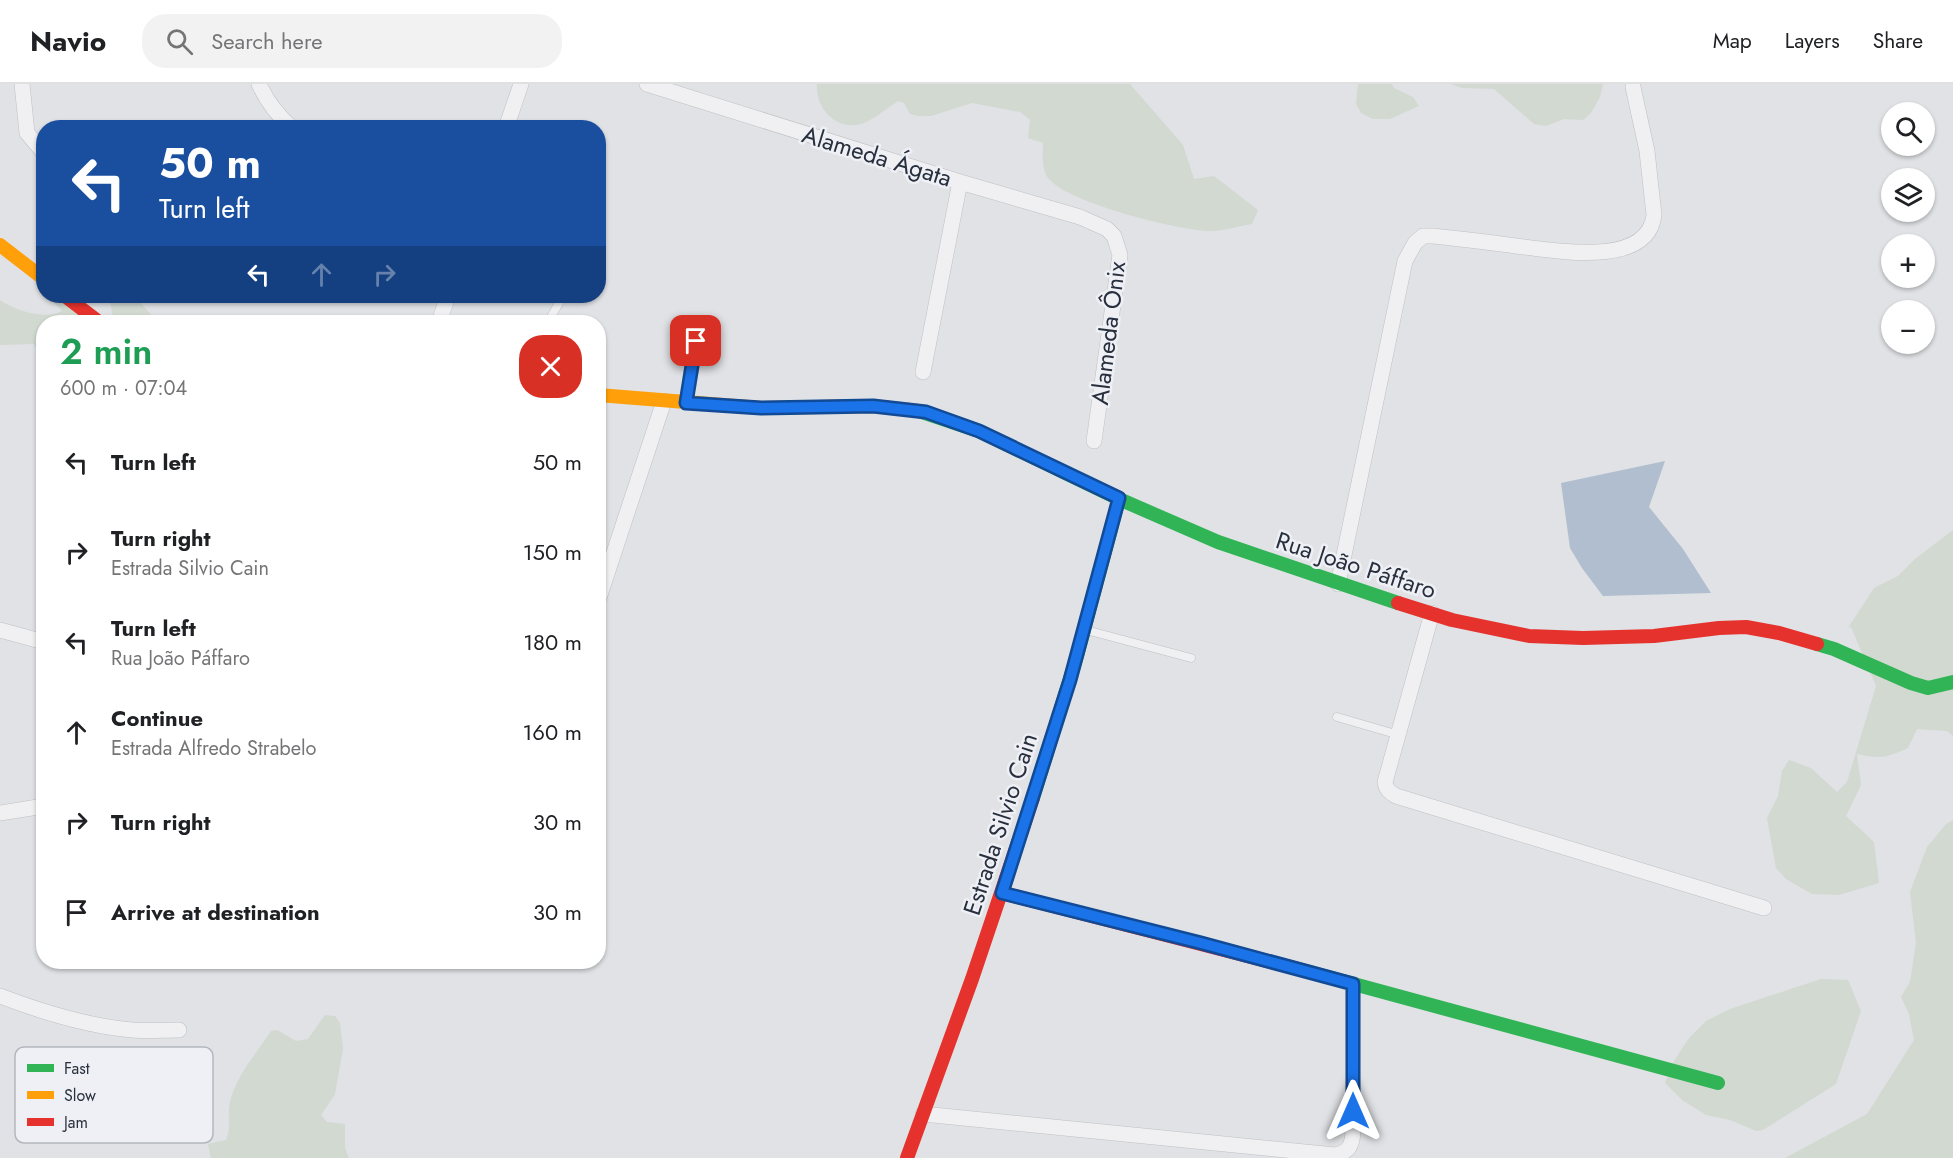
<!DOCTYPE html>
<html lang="en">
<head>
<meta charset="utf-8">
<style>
	:root { --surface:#fff; --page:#f2f2f2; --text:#202124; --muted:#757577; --line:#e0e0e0 }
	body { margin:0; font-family:Jost,sans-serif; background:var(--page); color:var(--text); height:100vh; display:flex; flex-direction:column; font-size:22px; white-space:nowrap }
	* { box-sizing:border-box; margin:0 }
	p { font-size:20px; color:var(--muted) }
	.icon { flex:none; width:33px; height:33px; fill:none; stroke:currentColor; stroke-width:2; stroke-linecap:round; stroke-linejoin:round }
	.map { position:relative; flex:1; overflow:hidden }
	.panel { position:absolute; left:36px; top:231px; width:570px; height:654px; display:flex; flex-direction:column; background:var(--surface); border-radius:24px; box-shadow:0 2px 4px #0004 }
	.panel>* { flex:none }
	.banner { position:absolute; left:36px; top:36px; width:570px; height:183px; border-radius:24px; box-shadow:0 2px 4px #0004; background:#1a4fa0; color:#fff; overflow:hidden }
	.controls { position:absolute; left:1881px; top:18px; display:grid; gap:12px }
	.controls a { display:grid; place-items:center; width:54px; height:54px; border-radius:50%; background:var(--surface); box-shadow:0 2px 4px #0004; font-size:30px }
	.pin { position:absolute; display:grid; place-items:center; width:51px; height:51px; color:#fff; margin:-26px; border-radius:12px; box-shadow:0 3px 9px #0006 }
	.me { position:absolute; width:66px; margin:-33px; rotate:0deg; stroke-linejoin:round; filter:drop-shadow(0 0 4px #0008) }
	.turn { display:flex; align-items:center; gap:21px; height:126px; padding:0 24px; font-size:27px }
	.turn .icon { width:78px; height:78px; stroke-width:2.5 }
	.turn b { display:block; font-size:42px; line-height:51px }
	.lanes { display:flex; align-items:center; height:57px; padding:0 24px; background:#0003; justify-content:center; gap:30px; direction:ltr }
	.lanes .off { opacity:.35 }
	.round { display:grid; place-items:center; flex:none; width:63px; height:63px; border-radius:24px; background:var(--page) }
	.summary { display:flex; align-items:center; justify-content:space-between; height:102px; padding:0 24px }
	h1 { font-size:36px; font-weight:600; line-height:45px; color:#1e9e55 }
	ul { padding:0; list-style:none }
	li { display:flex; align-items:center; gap:18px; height:90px; padding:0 24px }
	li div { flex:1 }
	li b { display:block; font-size:22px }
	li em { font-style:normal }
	header { display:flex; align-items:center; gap:36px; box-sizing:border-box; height:84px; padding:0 30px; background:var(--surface); border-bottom:2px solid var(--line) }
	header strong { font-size:28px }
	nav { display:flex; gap:33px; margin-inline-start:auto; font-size:21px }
	.search { width:420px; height:54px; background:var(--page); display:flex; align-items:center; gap:15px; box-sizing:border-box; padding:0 21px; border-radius:24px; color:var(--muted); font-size:22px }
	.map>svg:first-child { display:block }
</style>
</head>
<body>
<header>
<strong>Navio</strong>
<div class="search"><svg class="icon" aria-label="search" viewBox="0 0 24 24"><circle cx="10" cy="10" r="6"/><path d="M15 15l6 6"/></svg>Search here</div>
<nav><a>Map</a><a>Layers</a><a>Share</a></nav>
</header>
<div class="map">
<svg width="1953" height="1074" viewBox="0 0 1953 1074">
	<rect width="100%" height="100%" fill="#e0e2e5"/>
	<path fill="#d1d9d1" d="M817,0H1130L1183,61L1194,95L1214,92L1258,126L1252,140C1239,142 1224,147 1211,147C1179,147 1069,119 1049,95C1041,86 1043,71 1043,59L1028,54L1030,36L1020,28L972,19L931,32H918L910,30L904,19L898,17C887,24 877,33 866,38C840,50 815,26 817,0Z
		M1358,0H1392L1394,4L1413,13L1419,22L1390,35H1373L1361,29L1356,20Z
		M1451,0H1603L1600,13L1591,29L1583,36L1564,35L1546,42L1534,40L1494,5L1462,4Z
		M48,212L63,213L107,237L113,233L109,212H129L137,215L158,238H44L43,278L34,260L0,261V216C16,227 44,236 62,227Z
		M1953,446V652L1947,647L1917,645L1908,664C1886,674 1880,675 1857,670L1861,701L1846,732L1874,758L1879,799L1839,811L1812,810L1786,795L1776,784L1767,734L1778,712L1782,687L1789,676L1811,684L1837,708L1847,698L1876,602L1851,543L1848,544L1874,504L1898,492L1915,475Z
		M1953,736V1074H1785L1867,1030L1914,956L1909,930L1901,913L1910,898L1916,859L1910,808L1927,763L1946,740Z
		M1821,895L1848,896L1861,927L1836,1000L1763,1046L1756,1047L1730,1036L1706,1031L1682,1016L1665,999L1674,977L1689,954L1706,937L1730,925Z
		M325,931L335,932L340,939L343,965L335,1010L321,1031L327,1038L345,1040V1064L349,1074H211L208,1060L226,1056C232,1043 227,1032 230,1018C236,992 256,970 271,947L277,946L296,957L308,955Z"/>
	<path fill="#b0becf" d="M1665,377L1649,423L1683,465L1711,509L1603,512L1582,484L1570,464L1561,399Z"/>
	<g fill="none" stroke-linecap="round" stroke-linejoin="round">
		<defs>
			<path id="lane" d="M548,238L559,219
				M686,317L697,257
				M1086,546L1191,574
				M1337,633L1399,651"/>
			<path id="street" d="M22,0L27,49L44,69
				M259,0C267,18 277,31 292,44
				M647,0L960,98L1080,133L1107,145L1114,152L1120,171L1094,357
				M506,44L521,0
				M439,238L448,212
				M923,288L960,98
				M1338,500L1405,177L1415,159L1423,152H1433C1461,155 1488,158 1516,162C1552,166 1648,185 1654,131L1647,67L1633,3
				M598,517L664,317
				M1432,529L1385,698C1386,705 1389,708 1396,712L1764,824
				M0,546L44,558
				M0,729L44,722
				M0,912C42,928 86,942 132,946C147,947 163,946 179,946
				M923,1030L1335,1071C1349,1068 1352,1062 1353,1048V900"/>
		</defs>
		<use href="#lane" stroke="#bec0c3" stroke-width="9"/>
		<use href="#street" stroke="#bec0c3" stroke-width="16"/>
		<use href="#lane" stroke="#f0f0f2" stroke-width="8"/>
		<use href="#street" stroke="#f0f0f2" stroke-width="15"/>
		<path stroke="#30b455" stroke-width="14" d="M919,327L979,347L1119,415L1218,458L1398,519
			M1817,560L1834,565L1911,599L1928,604L1953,598
			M1033,714L1077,572L1119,415
			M1306,887L1718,999"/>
		<path stroke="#ff9f0a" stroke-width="14" d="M0,161L44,195
			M598,311L761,324L873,322L919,327"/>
		<path stroke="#e5322d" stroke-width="14" d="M65,212L99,238
			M1398,519L1452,536L1529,552L1583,554L1654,552L1719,544L1746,543L1779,549L1817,560
			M1002,809L1306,887
			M907,1074L972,895L1033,714"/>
	</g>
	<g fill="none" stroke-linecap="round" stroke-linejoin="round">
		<defs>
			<path id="route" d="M696,257L686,319L761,324L873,322L926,328L979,347L1119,414L1070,596L1002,809L1201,859L1353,900V1027"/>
		</defs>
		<use href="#route" stroke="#114b97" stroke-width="15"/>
		<use href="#route" stroke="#1a73e8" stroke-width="10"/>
	</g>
	<g text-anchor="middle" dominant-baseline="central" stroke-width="5" stroke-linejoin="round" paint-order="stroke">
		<g font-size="24" fill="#282f3d" stroke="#eef0f5">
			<text transform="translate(877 72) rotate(17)">Alameda Ágata</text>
			<text transform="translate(1108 249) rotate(-83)">Alameda Ônix</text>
			<text transform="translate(1356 481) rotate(18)">Rua João Páffaro</text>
			<text transform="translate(1000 740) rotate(-72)">Estrada Silvio Cain</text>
		</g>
	</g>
	<rect x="15" y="963" width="198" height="96" rx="9" fill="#eef0f5" stroke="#b3b6be" stroke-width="1.5"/>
	<rect x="27" y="980" width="27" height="8" fill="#30b455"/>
	<rect x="27" y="1007" width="27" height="8" fill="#ff9f0a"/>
	<rect x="27" y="1034" width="27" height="8" fill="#e5322d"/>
	<g font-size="16" fill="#282f3d">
		<text x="64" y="990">Fast</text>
		<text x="64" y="1017">Slow</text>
		<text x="64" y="1044">Jam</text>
	</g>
</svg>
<div class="controls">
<a><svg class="icon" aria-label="search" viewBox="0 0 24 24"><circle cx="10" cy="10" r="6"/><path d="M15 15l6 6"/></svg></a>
<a><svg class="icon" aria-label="layers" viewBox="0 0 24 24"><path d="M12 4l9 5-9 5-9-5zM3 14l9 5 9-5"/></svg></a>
<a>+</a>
<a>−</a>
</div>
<div class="pin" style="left:696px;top:257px;background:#d93025"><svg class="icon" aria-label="arrive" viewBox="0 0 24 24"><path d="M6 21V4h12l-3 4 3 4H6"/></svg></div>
<svg class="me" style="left:1353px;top:1027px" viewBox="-20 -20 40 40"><path d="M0-17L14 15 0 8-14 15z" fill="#1a73e8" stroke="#fff" stroke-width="4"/></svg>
<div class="banner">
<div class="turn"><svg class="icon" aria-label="left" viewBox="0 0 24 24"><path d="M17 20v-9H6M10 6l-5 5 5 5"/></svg><div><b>50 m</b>Turn left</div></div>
<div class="lanes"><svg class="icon" aria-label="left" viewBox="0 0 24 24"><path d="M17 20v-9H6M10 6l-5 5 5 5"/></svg><svg class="icon off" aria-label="ahead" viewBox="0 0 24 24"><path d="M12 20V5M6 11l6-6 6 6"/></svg><svg class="icon off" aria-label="right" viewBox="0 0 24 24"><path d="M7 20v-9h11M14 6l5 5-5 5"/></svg></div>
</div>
<section class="panel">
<div class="summary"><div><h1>2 min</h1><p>600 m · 07:04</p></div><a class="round" style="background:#d93025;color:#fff"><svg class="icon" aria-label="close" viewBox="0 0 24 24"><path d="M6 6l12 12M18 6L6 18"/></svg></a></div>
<ul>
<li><svg class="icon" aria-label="left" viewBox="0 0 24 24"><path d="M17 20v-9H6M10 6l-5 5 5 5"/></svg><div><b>Turn left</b></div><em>50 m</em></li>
<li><svg class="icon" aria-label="right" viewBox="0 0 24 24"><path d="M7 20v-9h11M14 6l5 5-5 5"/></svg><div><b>Turn right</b><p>Estrada Silvio Cain</p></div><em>150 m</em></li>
<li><svg class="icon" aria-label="left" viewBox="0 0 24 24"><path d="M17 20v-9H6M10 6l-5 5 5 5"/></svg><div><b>Turn left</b><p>Rua João Páffaro</p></div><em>180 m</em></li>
<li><svg class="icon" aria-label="ahead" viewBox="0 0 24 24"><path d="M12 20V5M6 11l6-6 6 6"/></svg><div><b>Continue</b><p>Estrada Alfredo Strabelo</p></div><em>160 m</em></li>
<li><svg class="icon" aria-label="right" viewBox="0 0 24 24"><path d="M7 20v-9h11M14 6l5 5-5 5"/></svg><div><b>Turn right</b></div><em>30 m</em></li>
<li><svg class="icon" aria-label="arrive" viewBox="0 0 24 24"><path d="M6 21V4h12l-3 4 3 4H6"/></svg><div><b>Arrive at destination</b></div><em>30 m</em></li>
</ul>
</section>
</div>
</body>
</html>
